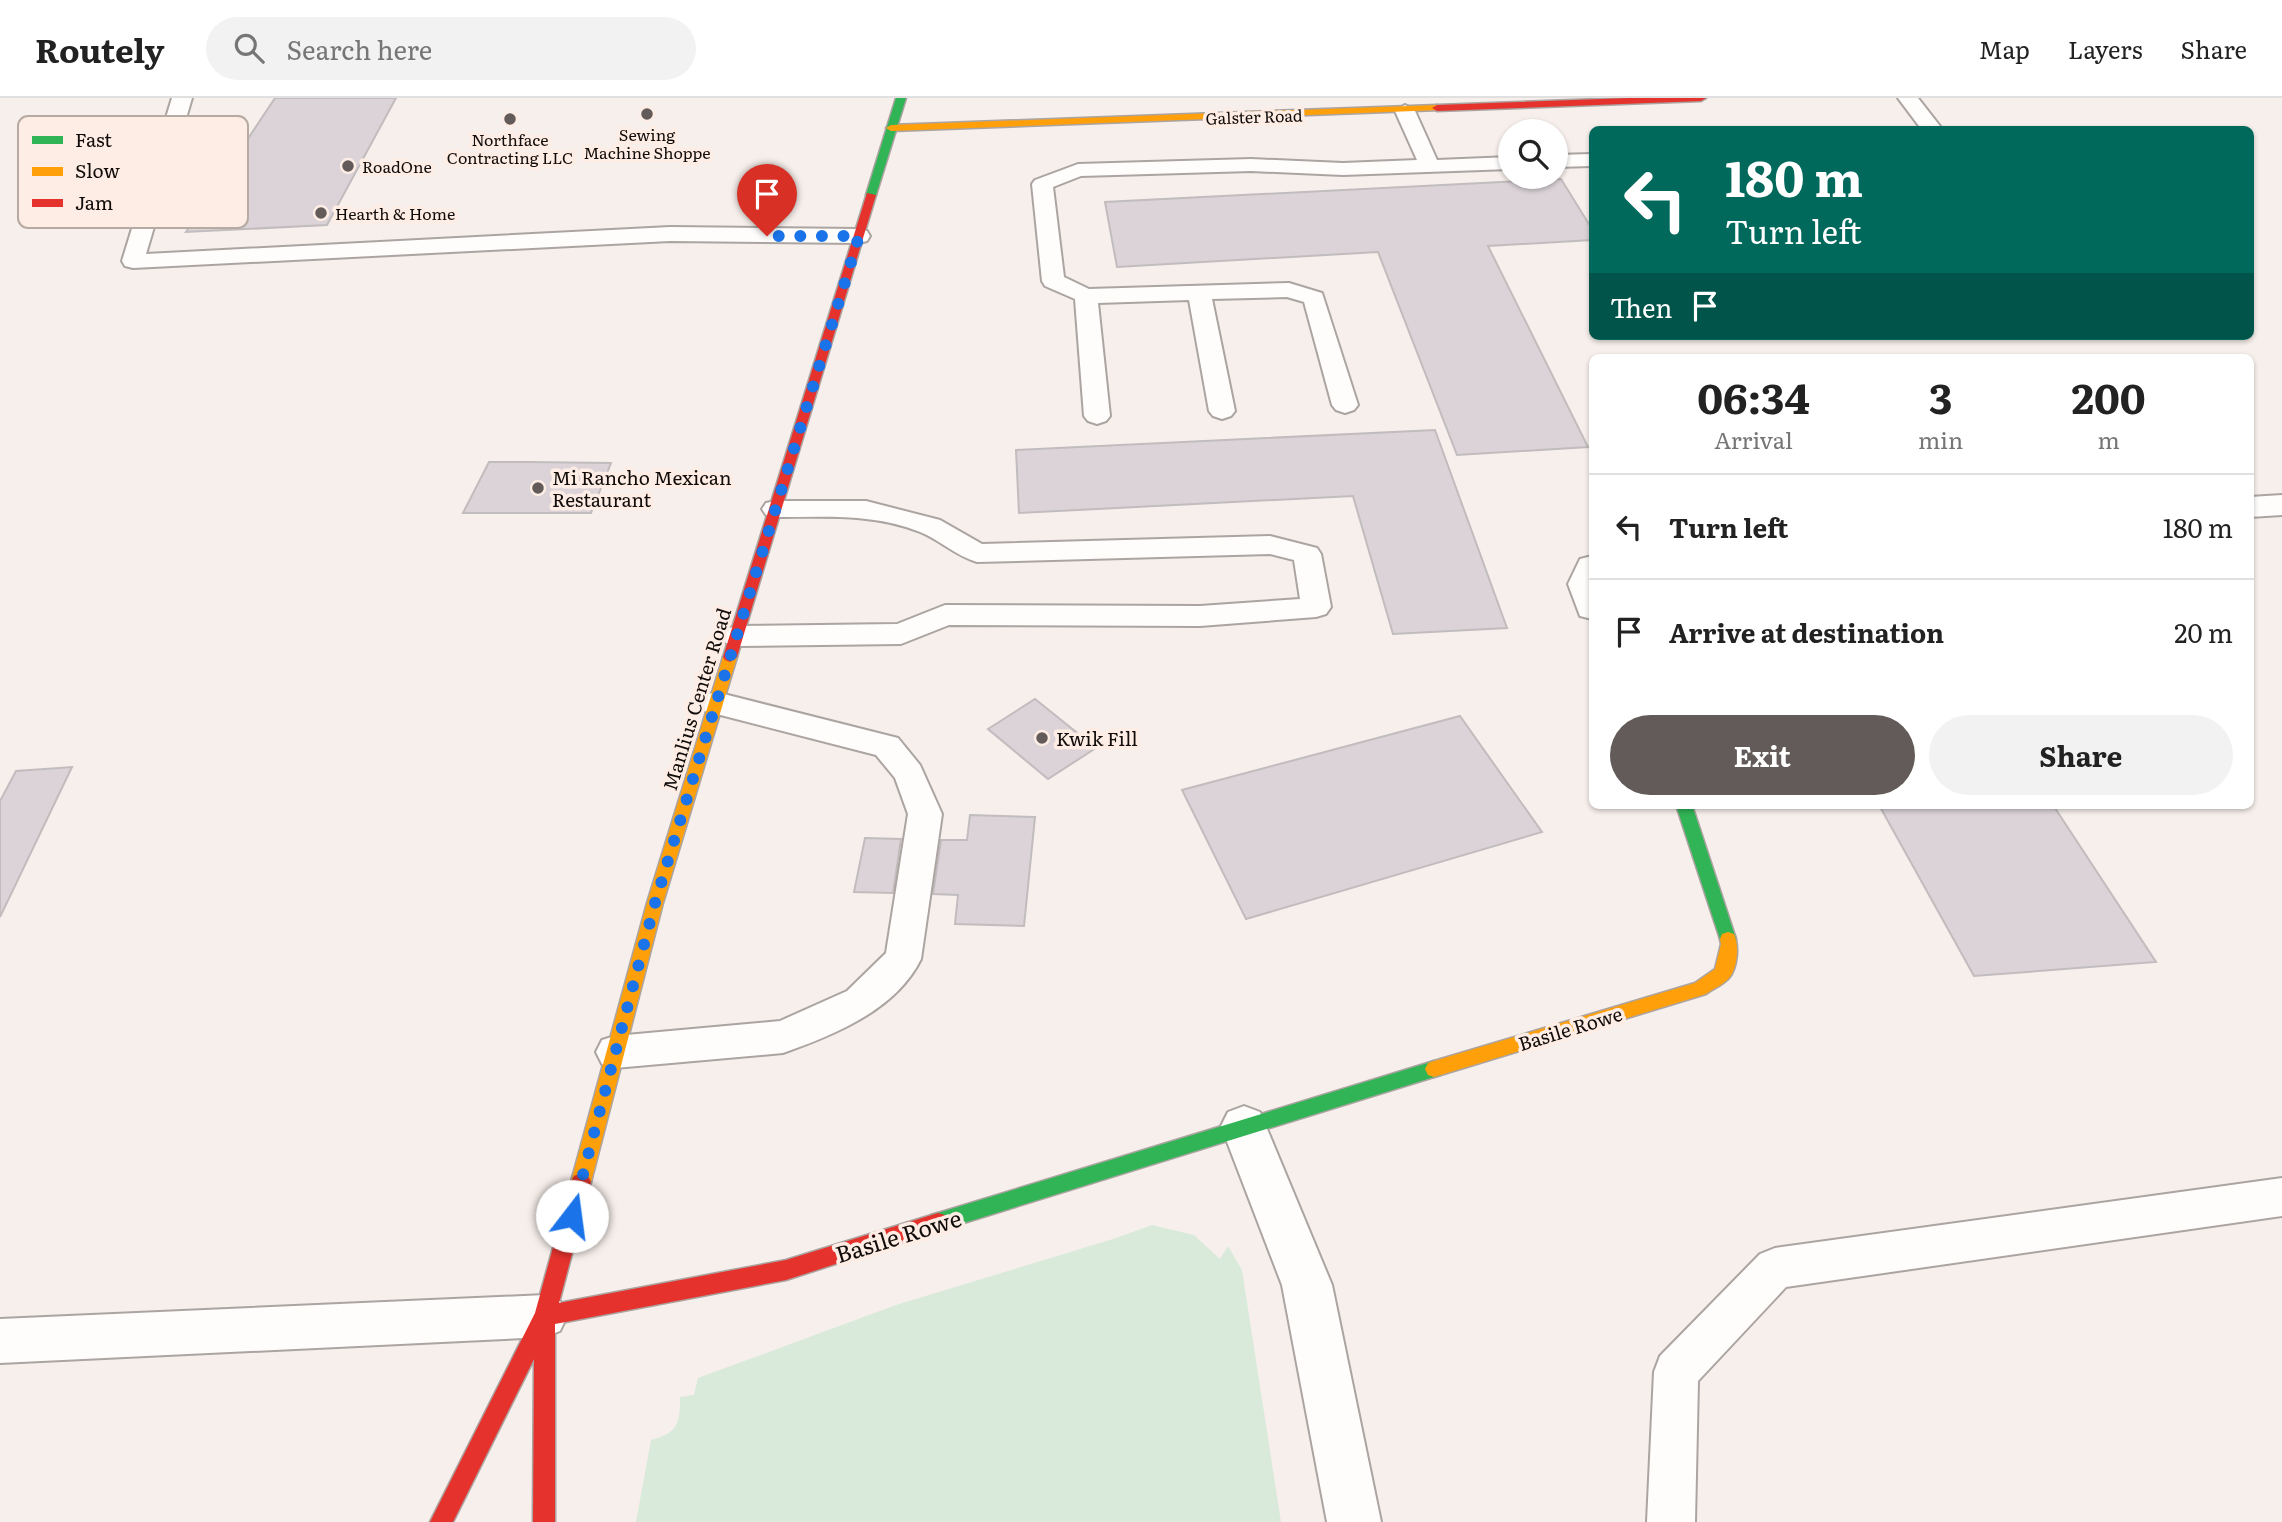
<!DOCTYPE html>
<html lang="en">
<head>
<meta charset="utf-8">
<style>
	:root { --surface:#fff; --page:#f2f2f2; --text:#222; --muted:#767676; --line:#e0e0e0; --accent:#625b59 }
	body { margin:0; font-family:Literata,serif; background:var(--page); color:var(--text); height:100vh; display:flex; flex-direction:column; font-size:26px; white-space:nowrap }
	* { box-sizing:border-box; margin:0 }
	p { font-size:23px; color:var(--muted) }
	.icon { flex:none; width:38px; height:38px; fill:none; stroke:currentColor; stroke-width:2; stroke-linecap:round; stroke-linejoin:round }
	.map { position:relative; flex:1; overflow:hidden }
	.sheet { position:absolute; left:1589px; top:256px; width:665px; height:455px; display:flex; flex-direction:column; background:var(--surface); border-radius:10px; box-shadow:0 2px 5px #0004 }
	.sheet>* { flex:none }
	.hud { position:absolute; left:1589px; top:28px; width:665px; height:214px; border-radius:10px; box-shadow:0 2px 5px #0004; background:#00695c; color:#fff; overflow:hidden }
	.tools { position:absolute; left:1498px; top:21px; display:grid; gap:14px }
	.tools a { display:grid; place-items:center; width:70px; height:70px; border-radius:50%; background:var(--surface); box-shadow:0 2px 5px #0004; font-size:35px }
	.pin { position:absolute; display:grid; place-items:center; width:60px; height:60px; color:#fff; margin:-72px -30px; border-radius:50% 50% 50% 0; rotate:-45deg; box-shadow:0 0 7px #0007 }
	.pin .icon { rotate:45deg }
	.me { position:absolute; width:77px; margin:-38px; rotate:15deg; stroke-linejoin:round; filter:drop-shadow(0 0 5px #0008) }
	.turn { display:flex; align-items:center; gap:24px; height:147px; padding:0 21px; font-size:32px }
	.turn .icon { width:91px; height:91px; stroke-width:2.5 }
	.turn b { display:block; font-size:49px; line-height:60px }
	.then { display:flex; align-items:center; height:66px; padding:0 21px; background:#0003; gap:14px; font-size:26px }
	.eta { display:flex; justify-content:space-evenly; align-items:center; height:119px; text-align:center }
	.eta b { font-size:42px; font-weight:700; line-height:49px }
	.cta { display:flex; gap:14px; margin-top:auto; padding:14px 21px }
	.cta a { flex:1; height:80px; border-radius:42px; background:var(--accent); color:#fff; font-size:28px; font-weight:700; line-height:80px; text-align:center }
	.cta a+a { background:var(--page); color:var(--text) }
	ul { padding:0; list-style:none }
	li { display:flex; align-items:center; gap:21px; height:105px; padding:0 21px; border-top:2px solid var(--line) }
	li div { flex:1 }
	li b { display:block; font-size:26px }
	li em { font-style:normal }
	header { display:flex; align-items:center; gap:42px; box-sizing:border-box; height:98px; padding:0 35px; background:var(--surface); border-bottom:2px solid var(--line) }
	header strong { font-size:33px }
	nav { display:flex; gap:38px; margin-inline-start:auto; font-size:24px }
	.search { width:490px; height:63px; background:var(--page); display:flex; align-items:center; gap:18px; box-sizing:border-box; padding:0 24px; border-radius:38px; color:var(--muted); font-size:26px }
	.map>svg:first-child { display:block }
</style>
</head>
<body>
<header>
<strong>Routely</strong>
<div class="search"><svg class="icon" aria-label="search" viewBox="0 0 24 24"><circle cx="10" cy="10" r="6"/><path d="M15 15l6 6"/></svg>Search here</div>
<nav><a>Map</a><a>Layers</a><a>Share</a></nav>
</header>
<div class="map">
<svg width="2282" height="1424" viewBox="0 0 2282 1424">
	<rect width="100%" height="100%" fill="#f7efeb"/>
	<path fill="#d9eadb" d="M1152,1127L1194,1137L1220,1161L1228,1148L1242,1172L1281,1424H636L651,1342C678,1335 680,1325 680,1299L694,1297L698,1280L896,1207L1113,1141Z"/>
	<path fill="#dbd3d8" stroke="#c1bcbd" stroke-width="2" d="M275,0H396L327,127L186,134Z
		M1561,81L1592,131V142L1488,148L1588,349L1457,357L1378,154L1117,169L1105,104Z
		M1435,332L1507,530L1393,536L1353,398L1019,415L1016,352Z
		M489,364H527L611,365L591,415H463Z
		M1035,601L1096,650L1048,681L988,631Z
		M1460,618L1542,734L1246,821L1182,692Z
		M72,669L0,819V703L16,673Z
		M1879,707H2053L2156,864L1974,878Z
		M970,717L1035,719L1024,828L955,826L958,797L933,796L941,742H967Z
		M865,740L901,741L893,795L854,794Z"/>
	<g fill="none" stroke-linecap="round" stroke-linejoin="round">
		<defs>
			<path id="lane" d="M172,0H192L146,156L670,129L859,131L867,133L870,138L867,143L859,145L670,143L133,170L125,168L122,163Z
				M1898,0H1918L1943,32H1922Z
				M1405,7L1415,13L1437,62L1510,59V71L1343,77L1251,73L1081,78L1053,89L1064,179L1089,191L1289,185L1322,195L1358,307L1354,312L1345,315L1336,312L1332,307L1304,204L1287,199L1212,201L1235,313L1231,318L1222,321L1213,318L1209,313L1189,202L1098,205L1110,318L1106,323L1097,326L1088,323L1084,318L1075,201L1045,188L1042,183L1032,86L1035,82L1078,66L1251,61L1343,65L1417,62L1395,13Z
				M1592,56V68L1556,69V57Z
				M776,403H866L940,422L982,446L1270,438L1317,450L1321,456L1331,509L1326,516L1316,519L1200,528L949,527L901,546L737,548L726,545L722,538L726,531L737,528L897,526L945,507L1200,508L1300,501L1294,462L1270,456L977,464C956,458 940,442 920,434C874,415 824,419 776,419L766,417L762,411L766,405Z
				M716,594L898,640L920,667L942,716L921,861C896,912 834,937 783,955L615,970L602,966L596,954L602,942L615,938L780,923L847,893L886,855L908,716L895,680L876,657L705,613L700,605L705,597Z
				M2282,1080V1118L1786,1189L1698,1283L1695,1424H1647L1654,1274L1660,1258L1760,1156L1775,1150Z
				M545,1197L560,1203L567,1218L560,1233L545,1239L0,1265V1221Z"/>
			<path id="street" d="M2282,397V417L2250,419V399Z
				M1592,458V521L1580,518L1568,486L1580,461Z
				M1244,1008L1260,1014L1332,1187L1381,1424H1327L1282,1187L1221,1028L1228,1014Z"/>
			<path id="fast" d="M896,0H906L876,97L867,99L866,97Z
				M1676,707H1692L1736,841L1734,846L1728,848L1722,846L1720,841Z
				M1434,963L1440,965L1443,971L1440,977L1434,979L938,1133L931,1131L928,1124L931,1117L938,1115Z"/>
			<path id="slow" d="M1437,7L1442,10L1440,12L891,33L886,30L891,27Z
				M730,554L737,559L663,805L591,1084L588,1090L581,1093L574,1090L571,1084L647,805L723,559Z
				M1728,834L1734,836C1739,847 1738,869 1729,880C1724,886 1713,891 1706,896L1434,979L1428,977L1425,971L1428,965L1434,963L1695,885L1715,871L1721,846L1720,841L1722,836Z"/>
			<path id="jam" d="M1629,0H1706L1701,3L1437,13L1432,10L1437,7Z
				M867,95L876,97L737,559L730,564L725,562L723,559Z
				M581,1075L588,1078L591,1084L559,1205L786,1162L938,1115L945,1117L948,1124L945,1131L938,1133L786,1182L555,1226V1424H533L534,1261L453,1424H430L535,1215L571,1084L574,1078Z"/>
		</defs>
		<use href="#lane" stroke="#aba4a1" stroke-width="4"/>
		<use href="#street" stroke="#aba4a1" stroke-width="4"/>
		<use href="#fast" stroke="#aba4a1" stroke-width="3"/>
		<use href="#slow" stroke="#aba4a1" stroke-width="3"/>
		<use href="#jam" stroke="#aba4a1" stroke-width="3"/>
		<use href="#lane" fill="#fefdfc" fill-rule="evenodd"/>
		<use href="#street" fill="#fefdfc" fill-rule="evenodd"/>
		<use href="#fast" fill="#30b455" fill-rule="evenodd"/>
		<use href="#slow" fill="#ff9f0a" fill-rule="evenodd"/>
		<use href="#jam" fill="#e5322d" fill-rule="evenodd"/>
	</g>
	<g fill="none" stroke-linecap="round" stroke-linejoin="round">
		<path stroke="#1a73e8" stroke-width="12" stroke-dasharray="0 21.6" d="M572,1118L655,805L859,138H767"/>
	</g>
	<g fill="#625b59" stroke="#fdede5" stroke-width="2.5">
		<circle cx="647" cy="16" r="7"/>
		<circle cx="510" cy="21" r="7"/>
		<circle cx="348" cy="68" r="7"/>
		<circle cx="321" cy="115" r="7"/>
		<circle cx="538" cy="390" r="7"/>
		<circle cx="1042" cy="640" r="7"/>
	</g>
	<g text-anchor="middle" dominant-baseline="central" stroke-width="7" stroke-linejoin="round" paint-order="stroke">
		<g font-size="16" fill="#110c0a" stroke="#fdede5">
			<text transform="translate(1254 18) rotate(-2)">Galster Road</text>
		</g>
		<g font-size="16" fill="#110c0a" stroke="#fdede5">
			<text x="647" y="36">Sewing<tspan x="647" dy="18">Machine Shoppe</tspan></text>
			<text x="510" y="41">Northface<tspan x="510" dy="18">Contracting LLC</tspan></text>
			<text x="362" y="68" text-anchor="start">RoadOne</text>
			<text x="335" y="115" text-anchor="start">Hearth &amp; Home</text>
		</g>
		<g font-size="19" fill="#110c0a" stroke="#fdede5" text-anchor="start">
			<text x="552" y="379">Mi Rancho Mexican<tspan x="552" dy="22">Restaurant</tspan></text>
			<text x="1056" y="640">Kwik Fill</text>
		</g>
		<g font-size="19" fill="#110c0a" stroke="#fdede5">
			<text transform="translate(696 601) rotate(-73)">Manlius Center Road</text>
			<text transform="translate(1570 930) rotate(-17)">Basile Rowe</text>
		</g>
		<g font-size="23" fill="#110c0a" stroke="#fdede5">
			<text transform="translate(898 1137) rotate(-17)">Basile Rowe</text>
		</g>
	</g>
	<rect x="18" y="18" width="230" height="112" rx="10" fill="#fdede5" stroke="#b6aaa3" stroke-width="2"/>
	<rect x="32" y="38" width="31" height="8" fill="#30b455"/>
	<rect x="32" y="69" width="31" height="9" fill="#ff9f0a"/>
	<rect x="32" y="101" width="31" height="8" fill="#e5322d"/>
	<g font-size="19" fill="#110c0a">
		<text x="75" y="49">Fast</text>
		<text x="75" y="80">Slow</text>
		<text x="75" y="112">Jam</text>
	</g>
</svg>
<div class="tools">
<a><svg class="icon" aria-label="search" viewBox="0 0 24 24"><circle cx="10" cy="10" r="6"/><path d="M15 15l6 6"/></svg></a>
</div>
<div class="pin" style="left:767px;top:138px;background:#d93025"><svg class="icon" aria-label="arrive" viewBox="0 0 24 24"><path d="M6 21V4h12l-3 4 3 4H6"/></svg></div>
<svg class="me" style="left:572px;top:1118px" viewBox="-20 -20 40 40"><circle r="19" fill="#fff"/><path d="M0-13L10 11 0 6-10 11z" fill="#1a73e8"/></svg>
<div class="hud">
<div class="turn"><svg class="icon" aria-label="left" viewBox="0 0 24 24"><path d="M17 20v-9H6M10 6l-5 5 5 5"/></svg><div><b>180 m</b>Turn left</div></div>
<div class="then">Then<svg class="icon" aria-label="arrive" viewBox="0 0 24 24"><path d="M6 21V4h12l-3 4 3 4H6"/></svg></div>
</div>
<section class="sheet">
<div class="eta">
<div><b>06:34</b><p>Arrival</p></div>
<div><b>3</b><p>min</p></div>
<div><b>200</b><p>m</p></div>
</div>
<ul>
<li><svg class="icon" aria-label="left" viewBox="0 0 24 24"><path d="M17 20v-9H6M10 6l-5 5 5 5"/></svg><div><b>Turn left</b></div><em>180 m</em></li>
<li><svg class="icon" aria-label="arrive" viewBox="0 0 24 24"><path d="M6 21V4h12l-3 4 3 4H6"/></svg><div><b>Arrive at destination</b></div><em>20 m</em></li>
</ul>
<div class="cta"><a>Exit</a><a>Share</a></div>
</section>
</div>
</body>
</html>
